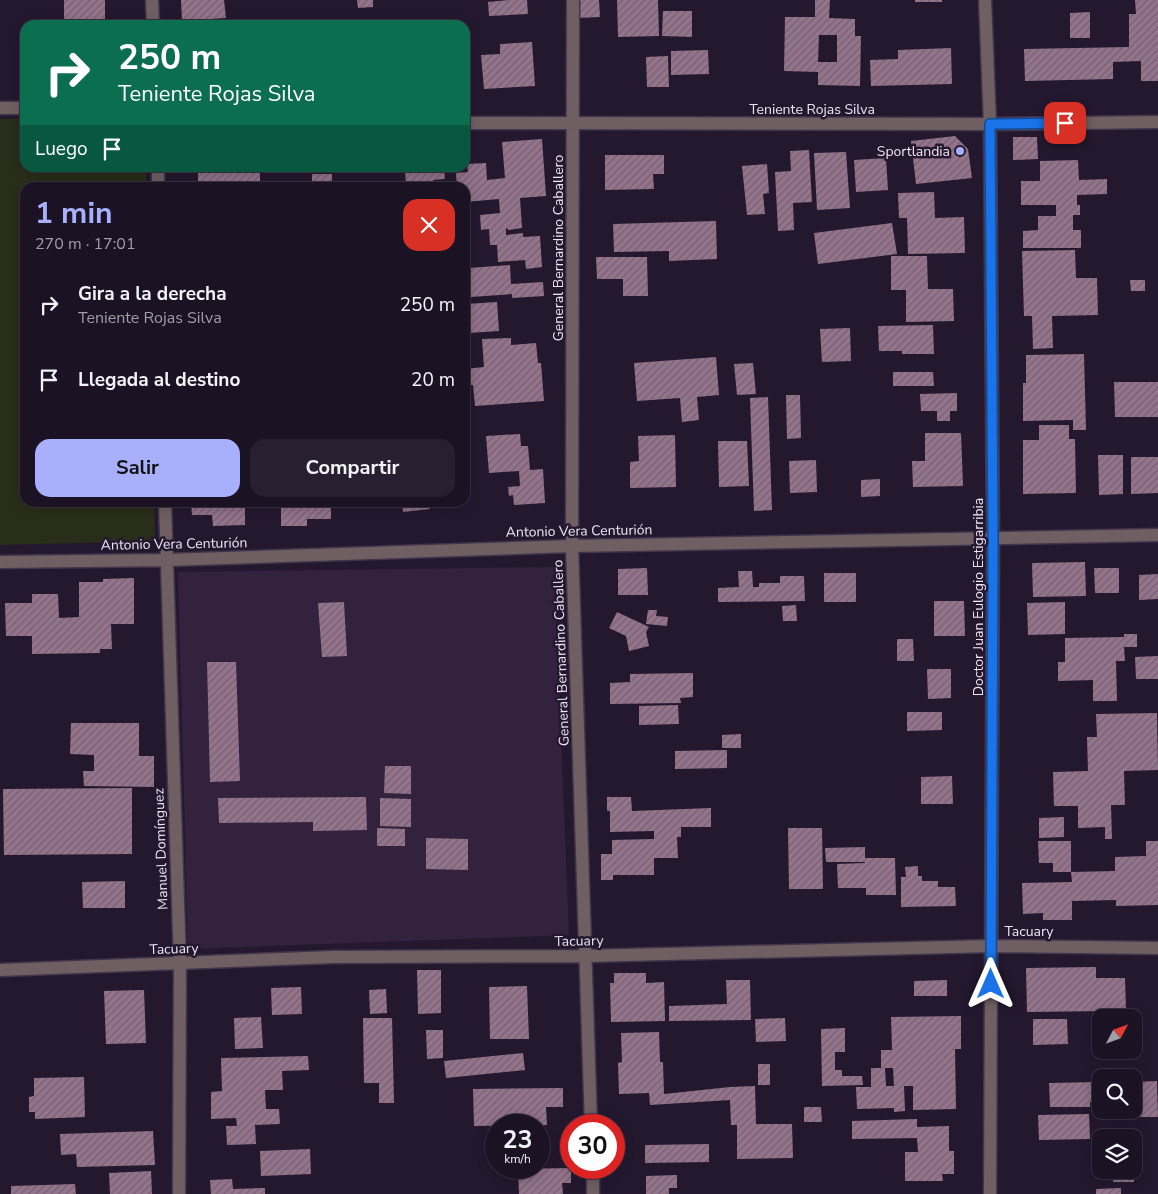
<!DOCTYPE html>
<html lang="es">
<head>
<meta charset="utf-8">
<style>
	:root { --surface:#1b1223; --page:#282030; --text:#f1f3f6; --muted:#a09ea6; --line:#393241; --accent:#a8b0fc }
	body { margin:0; font-family:"Nunito Sans",sans-serif; background:var(--page); color:var(--text); height:100vh; display:flex; flex-direction:column; font-size:19px; white-space:nowrap }
	* { box-sizing:border-box; margin:0 }
	p { font-size:16px; color:var(--muted) }
	.icon { flex:none; width:28px; height:28px; fill:none; stroke:currentColor; stroke-width:2; stroke-linecap:round; stroke-linejoin:round }
	.map { position:relative; flex:1; overflow:hidden }
	.side { position:absolute; left:20px; top:182px; width:450px; height:325px; display:flex; flex-direction:column; background:var(--surface); border-radius:15px; box-shadow:0 2px 12px #0003,0 0 0 1px var(--line) }
	.side>* { flex:none }
	.top-card { position:absolute; left:20px; top:20px; width:450px; height:152px; border-radius:15px; box-shadow:0 2px 12px #0003,0 0 0 1px var(--line); background:#0b6e4f; color:#fff; overflow:hidden }
	.needle { width:32px; rotate:49deg }
	.controls { position:absolute; left:1092px; top:1009px; display:grid; gap:10px }
	.controls a { display:grid; place-items:center; width:50px; height:50px; border-radius:10px; background:var(--surface); box-shadow:0 2px 12px #0003,0 0 0 1px var(--line); font-size:25px }
	.speed { position:absolute; left:485px; top:1114px; display:flex; gap:10px; font-size:25px; font-weight:700; text-align:center }
	.speed>* { display:grid; place-content:center; width:65px; height:65px; border-radius:50%; background:var(--surface); box-shadow:0 2px 12px #0003,0 0 0 1px var(--line); line-height:1 }
	.speed small { font-size:12px; font-weight:400 }
	.speed .limit { border:8px solid #d22; background:#fff; color:#111 }
	.pin { position:absolute; display:grid; place-items:center; width:42px; height:42px; color:#fff; margin:-21px; border-radius:10px; box-shadow:0 2px 8px #0006 }
	.me { position:absolute; width:55px; margin:-28px; rotate:0deg; stroke-linejoin:round; filter:drop-shadow(0 0 4px #0008) }
	.turn { display:flex; align-items:center; gap:18px; height:105px; padding:0 15px; font-size:22px }
	.turn .icon { width:65px; height:65px; stroke-width:2.5 }
	.turn b { display:block; font-size:35px; line-height:42px }
	.then { display:flex; align-items:center; height:48px; padding:0 15px; background:#0003; gap:10px; font-size:19px }
	.round { display:grid; place-items:center; flex:none; width:52px; height:52px; border-radius:15px; background:var(--page) }
	.overview { display:flex; align-items:center; justify-content:space-between; height:85px; padding:0 15px }
	h1 { font-size:30px; font-weight:700; line-height:38px; color:var(--accent) }
	.cta { display:flex; gap:10px; margin-top:auto; padding:10px 15px }
	.cta a { flex:1; height:58px; border-radius:15px; background:var(--accent); color:#111; font-size:20px; font-weight:700; line-height:58px; text-align:center }
	.cta a+a { background:var(--page); color:var(--text) }
	ul { padding:0; list-style:none }
	li { display:flex; align-items:center; gap:15px; height:75px; padding:0 15px }
	li div { flex:1 }
	li b { display:block; font-size:19px }
	li em { font-style:normal }
	.map>svg:first-child { display:block }
</style>
</head>
<body>
<div class="map">
<svg width="1158" height="1194" viewBox="0 0 1158 1194">
	<defs>
		<pattern id="building-hatch" width="6" height="6" patternUnits="userSpaceOnUse" patternTransform="scale(1.25)"><rect width="6" height="6" fill="#94748b"/><path d="M-1 1l2-2M0 6l6-6M5 7l2-2" fill="none" stroke="#756171"/></pattern>
	</defs>
	<rect width="100%" height="100%" fill="#24182f"/>
	<path fill="#32223e" d="M554,567L569,935L188,949L178,572Z"/>
	<path fill="#292e1a" d="M25,118V168H146V187L25,188V502L154,503L155,541L0,545V119Z"/>
	<path fill="url(#building-hatch)" fill-rule="evenodd" d="M64,0H105V23H64Z
		M181,0H224L226,18L182,21Z
		M357,0H373V7L358,8Z
		M509,0H527L528,14L489,16L488,2Z
		M578,0H599L600,17L578,18Z
		M617,0H658L659,36L618,37Z
		M815,0H830L829,18L855,19V36H861L860,86L818,85V72L784,71L785,17H815ZM819,35H837V62H818Z
		M915,0H942V2H915Z
		M1135,0H1158V81H1141V61L1113,62V79L1025,81L1024,49L1129,47V14H1136Z
		M663,11H692V37L662,36Z
		M1090,12V38H1070V13Z
		M392,19V25H357V21Z
		M532,42L535,86L484,89L481,55L500,54V44Z
		M951,48L952,84L871,86L870,60L898,59V50Z
		M708,50L709,74L671,75V51Z
		M668,56L669,87H647L646,57Z
		M955,136L968,149L972,178L916,184L911,141Z
		M1013,137H1037L1038,159L1013,160Z
		M542,139L546,196L520,198L522,228L509,230L506,228V235L523,233V237L540,236L542,267L526,269L525,260L498,262L497,245H490L489,229L481,230L480,215L500,213L499,199L465,202V188H457L456,173L468,172L467,164L486,163L487,180L505,178L502,142Z
		M809,150L812,202L793,203L794,230L778,231L775,172L791,171L790,151Z
		M846,152L850,208L817,210L814,153Z
		M605,155H664V174H653L654,189L605,190Z
		M886,158L888,190L856,192L854,160Z
		M1078,160L1079,180L1107,179V194L1077,195V205H1080V215H1073V230H1081V248H1023V231L1038,230V216H1056V205H1021V181H1040V161Z
		M767,164L769,193L763,194L765,214L747,215L742,166Z
		M198,168H260V188H198Z
		M405,168H444L445,179L433,180L434,188H406Z
		M312,174H332V188H300V184H312Z
		M934,192L935,218L964,217L965,253L908,254L907,218H899L898,193Z
		M716,221L717,259L669,261V251L614,252L613,224Z
		M892,223L897,254L818,264L814,233Z
		M1075,250L1076,278H1097L1098,315L1052,316L1053,348L1033,349L1032,316H1024L1022,251Z
		M891,256H927L928,289H953L954,321L906,322V290H891Z
		M596,257H647L648,296H623V279H597Z
		M510,265L511,284L543,282L544,296L512,298V294L471,297L468,268Z
		M1130,280H1145V291H1131Z
		M497,302L499,331L468,333L466,304Z
		M933,325L934,354H902V351H879L878,326Z
		M850,328L851,361L822,362L820,329Z
		M511,338V345L536,343L538,363H541L544,401L475,406L473,385H465V369L484,367L482,339Z
		M1084,354L1086,430H1073V420L1023,421V383H1026V355Z
		M716,357L719,395L697,397L699,420L682,422L680,398L637,401L634,363Z
		M753,363L756,394L737,395L734,364Z
		M893,372H933L934,386H893Z
		M1114,382H1158V417H1115Z
		M957,393V411H950V421H937V411H921L920,394Z
		M786,395H800L801,438L787,439Z
		M768,397L772,510L754,511L750,398Z
		M1039,425H1069V439H1075L1076,493L1023,494V440H1039Z
		M925,433H961L963,486L913,487L912,461H925Z
		M520,434L521,446H528L530,470L543,469L545,503L514,505L513,495L509,496L508,487L520,486L519,471L489,473L486,436Z
		M675,435L676,487L630,488V462L639,461L638,436Z
		M718,441H747L749,486L719,487Z
		M1098,455H1123V494L1099,495Z
		M1131,457H1158V493L1131,494Z
		M816,460L817,492L790,493L789,461Z
		M880,479V496L861,497V480Z
		M191,502H245V525L213,526L212,515H192Z
		M281,502H331V519H307V526H281Z
		M402,502H429L430,509L403,512Z
		M1085,562L1086,596L1033,597L1032,563Z
		M647,568L648,595H618V569Z
		M1094,568H1119V593H1095Z
		M738,571H752L753,587H759V583H780V576H804L805,601L718,602V588L739,587Z
		M824,573H856V602H824Z
		M1158,574V599L1139,600V575Z
		M134,578V624H111L112,649H100V653L32,654V636H6L5,603H32V594H58L59,618L79,617V582H103V579Z
		M934,601H964L965,636H934Z
		M344,602L347,656L322,657L318,603Z
		M1065,602V634L1028,635L1027,603Z
		M796,605L797,621H783L782,606Z
		M648,610H657L656,616L668,617L667,626L646,624Z
		M617,612L649,627L646,632L649,646L629,651L626,636L609,628Z
		M1124,634H1137V647H1124L1125,661H1116L1117,701H1093V680L1058,681V662H1065V638L1124,637Z
		M897,639H913L914,661H897Z
		M1158,656V679H1136L1135,657Z
		M207,662H236L240,781L210,782Z
		M927,669H951V698L928,699Z
		M693,673V697L680,698L681,703L610,704V683L630,682V674Z
		M678,705L679,724L639,725V706Z
		M907,712H942V730L907,731Z
		M1157,713L1158,770L1124,771L1125,805H1111L1112,839H1105V827L1078,828V806H1054L1053,772L1088,771L1087,737H1097L1096,714Z
		M71,723H139V756H154V787L84,786L83,771H94V755L70,754Z
		M741,734V748H722V735Z
		M727,750V768L675,769V751Z
		M385,766H411V794L384,793Z
		M952,776L953,804H921V777Z
		M132,788V854L4,855L3,789Z
		M366,797L367,830L313,831V822L219,823L218,798Z
		M607,797H631L632,811L711,808V827H681V837H677L678,858H654V875H613V880H601V854H612V840L654,839V831L610,832V811H607Z
		M380,798L411,799V827L380,826Z
		M1064,817V837L1039,838V818Z
		M377,828L405,829V846H377Z
		M788,828H822L823,889H789Z
		M426,838L468,839V870L426,869Z
		M1038,841H1071V872H1053V863H1039Z
		M1146,841H1158V905L1116,906V900L1072,901V920H1043V913L1023,914L1022,883L1072,882L1071,872L1115,871V857L1146,856Z
		M865,847V858H895L896,895H866V888H838L837,864L865,863V862H826L825,848Z
		M918,866V876H922V881H938V887H955L956,906L901,907V877H906L905,867Z
		M125,881V908H83L82,882Z
		M1096,967V978H1125L1126,1010L1116,1011V1018H1106V1011L1027,1012L1026,968Z
		M417,970H441V1013L418,1014Z
		M614,973H646V983L664,982L665,1021L611,1022L610,983H614Z
		M726,980H750L751,1020L669,1021V1006L727,1004Z
		M947,980V996H914V981Z
		M527,986L529,1039H490L489,987Z
		M301,987L302,1014L272,1015L271,988Z
		M386,989L387,1013L370,1014L369,990Z
		M144,990L146,1043L106,1044L104,991Z
		M961,1016V1049H955L956,1109L913,1110V1086H904L905,1111L894,1112V1108L857,1109L856,1087H871V1068H881V1050H892L891,1017ZM885,1068H893L894,1086H886Z
		M261,1017L263,1048L235,1049L234,1018Z
		M363,1018H392L394,1103H379V1083H364Z
		M785,1018L786,1041L756,1042L755,1019Z
		M1033,1019H1067L1068,1044L1033,1045Z
		M1098,1022H1101V1035H1098Z
		M845,1028V1052H835V1070H842V1076H862L863,1085L822,1086L821,1029Z
		M426,1030H443V1058L427,1059Z
		M659,1032L660,1062H663L664,1094L730,1087L755,1086L756,1124H792L793,1158L737,1159V1125H731L730,1100L650,1105L649,1093L619,1094L618,1063L622,1062L621,1033Z
		M523,1053L525,1070L446,1078L444,1061Z
		M308,1056L309,1070L282,1071L283,1090H265L266,1109H279L280,1124L255,1125L256,1144L227,1145L226,1126H237L236,1118L211,1119V1092L222,1091L221,1058Z
		M758,1064H770V1085H758Z
		M84,1077L85,1117L35,1119V1112H29V1097L34,1096V1078Z
		M1157,1081L1158,1117H1136V1102H1134V1082Z
		M1101,1082V1102H1090V1107H1050L1049,1083Z
		M563,1088V1107H546L547,1125L474,1126L473,1089Z
		M804,1107H821L822,1122H804Z
		M1089,1114L1090,1139L1039,1140L1038,1115Z
		M917,1119V1127L949,1126V1151H954V1174H942L943,1181H905V1152H918L917,1138L852,1139V1121Z
		M153,1131L155,1165L77,1167L76,1154L61,1155L60,1134Z
		M709,1144V1162L645,1163V1145Z
		M310,1149L311,1174L261,1176L260,1151Z
		M1091,1149H1101V1167H1092Z
		M1134,1158H1143V1166H1134Z
		M571,1168V1183H562L563,1194H519L518,1169Z
		M1113,1170H1134V1182H1113Z
		M151,1171L152,1194H110L109,1173Z
		M677,1175V1188H669V1194H646V1176Z
		M232,1179L233,1189L265,1188V1194H211L210,1180Z
		M75,1184L76,1194H11V1186Z
		M1121,1188V1194H1096V1189Z"/>
	<g fill="none" stroke-linecap="round" stroke-linejoin="round">
		<defs>
			<path id="minor" d="M152,0L153,25
				M573,0L572,546L591,1125
				M985,0L990,124L993,538L990,1194
				M0,108H25
				M465,123L990,124L1158,122
				M158,168V188
				M165,502L180,964L179,1194
				M0,562L167,560L572,546L1158,535
				M0,970L333,957L586,956L991,946L1158,948
				M593,1168V1194"/>
		</defs>
		<use href="#minor" stroke="#40354a" stroke-width="15"/>
		<use href="#minor" stroke="#6f5f62" stroke-width="12"/>
	</g>
	<g fill="none" stroke-linecap="round" stroke-linejoin="round">
		<defs>
			<path id="route" d="M991,984L993,538L990,124L1065,123"/>
		</defs>
		<use href="#route" stroke="#114b97" stroke-width="12"/>
		<use href="#route" stroke="#1a73e8" stroke-width="9"/>
	</g>
	<circle fill="#a8b0fc" stroke="#24182f" stroke-width="2" cx="960" cy="151" r="5"/>
	<g text-anchor="middle" dominant-baseline="central" stroke-width="5" stroke-linejoin="round" paint-order="stroke">
		<g font-size="14" fill="#ece4f3" stroke="#24182f">
			<text x="812" y="109">Teniente Rojas Silva</text>
			<text transform="translate(558 248) rotate(-90)">General Bernardino Caballero</text>
			<text transform="translate(579 531) rotate(-1)">Antonio Vera Centurión</text>
			<text transform="translate(174 544) rotate(-1)">Antonio Vera Centurión</text>
			<text transform="translate(978 597) rotate(-90)">Doctor Juan Eulogio Estigarribia</text>
			<text transform="translate(561 653) rotate(-92)">General Bernardino Caballero</text>
			<text transform="translate(161 849) rotate(-92)">Manuel Domínguez</text>
			<text x="1029" y="931">Tacuary</text>
			<text transform="translate(579 941) rotate(-1)">Tacuary</text>
			<text transform="translate(174 949) rotate(-2)">Tacuary</text>
		</g>
		<g font-size="14" fill="#ece4f3" stroke="#24182f" text-anchor="end">
			<text x="950" y="151">Sportlandia</text>
		</g>
	</g>
</svg>
<div class="controls">
<a><svg class="needle" viewBox="-14 -14 28 28"><path d="M0-13l5 13h-10z" fill="#e53935"/><path d="M0 13l5-13h-10z" fill="#a09ea6"/></svg></a>
<a><svg class="icon" aria-label="search" viewBox="0 0 24 24"><circle cx="10" cy="10" r="6"/><path d="M15 15l6 6"/></svg></a>
<a><svg class="icon" aria-label="layers" viewBox="0 0 24 24"><path d="M12 4l9 5-9 5-9-5zM3 14l9 5 9-5"/></svg></a>
</div>
<div class="speed"><div>23<small>km/h</small></div><div class="limit">30</div></div>
<div class="pin" style="left:1065px;top:123px;background:#d93025"><svg class="icon" aria-label="arrive" viewBox="0 0 24 24"><path d="M6 21V4h12l-3 4 3 4H6"/></svg></div>
<svg class="me" style="left:991px;top:984px" viewBox="-20 -20 40 40"><path d="M0-17L14 15 0 8-14 15z" fill="#1a73e8" stroke="#fff" stroke-width="4"/></svg>
<div class="top-card">
<div class="turn"><svg class="icon" aria-label="right" viewBox="0 0 24 24"><path d="M7 20v-9h11M14 6l5 5-5 5"/></svg><div><b>250 m</b>Teniente Rojas Silva</div></div>
<div class="then">Luego<svg class="icon" aria-label="arrive" viewBox="0 0 24 24"><path d="M6 21V4h12l-3 4 3 4H6"/></svg></div>
</div>
<section class="side">
<div class="overview"><div><h1>1 min</h1><p>270 m · 17:01</p></div><a class="round" style="background:#d93025;color:#fff"><svg class="icon" aria-label="close" viewBox="0 0 24 24"><path d="M6 6l12 12M18 6L6 18"/></svg></a></div>
<ul>
<li><svg class="icon" aria-label="right" viewBox="0 0 24 24"><path d="M7 20v-9h11M14 6l5 5-5 5"/></svg><div><b>Gira a la derecha</b><p>Teniente Rojas Silva</p></div><em>250 m</em></li>
<li><svg class="icon" aria-label="arrive" viewBox="0 0 24 24"><path d="M6 21V4h12l-3 4 3 4H6"/></svg><div><b>Llegada al destino</b></div><em>20 m</em></li>
</ul>
<div class="cta"><a>Salir</a><a>Compartir</a></div>
</section>
</div>
</body>
</html>
